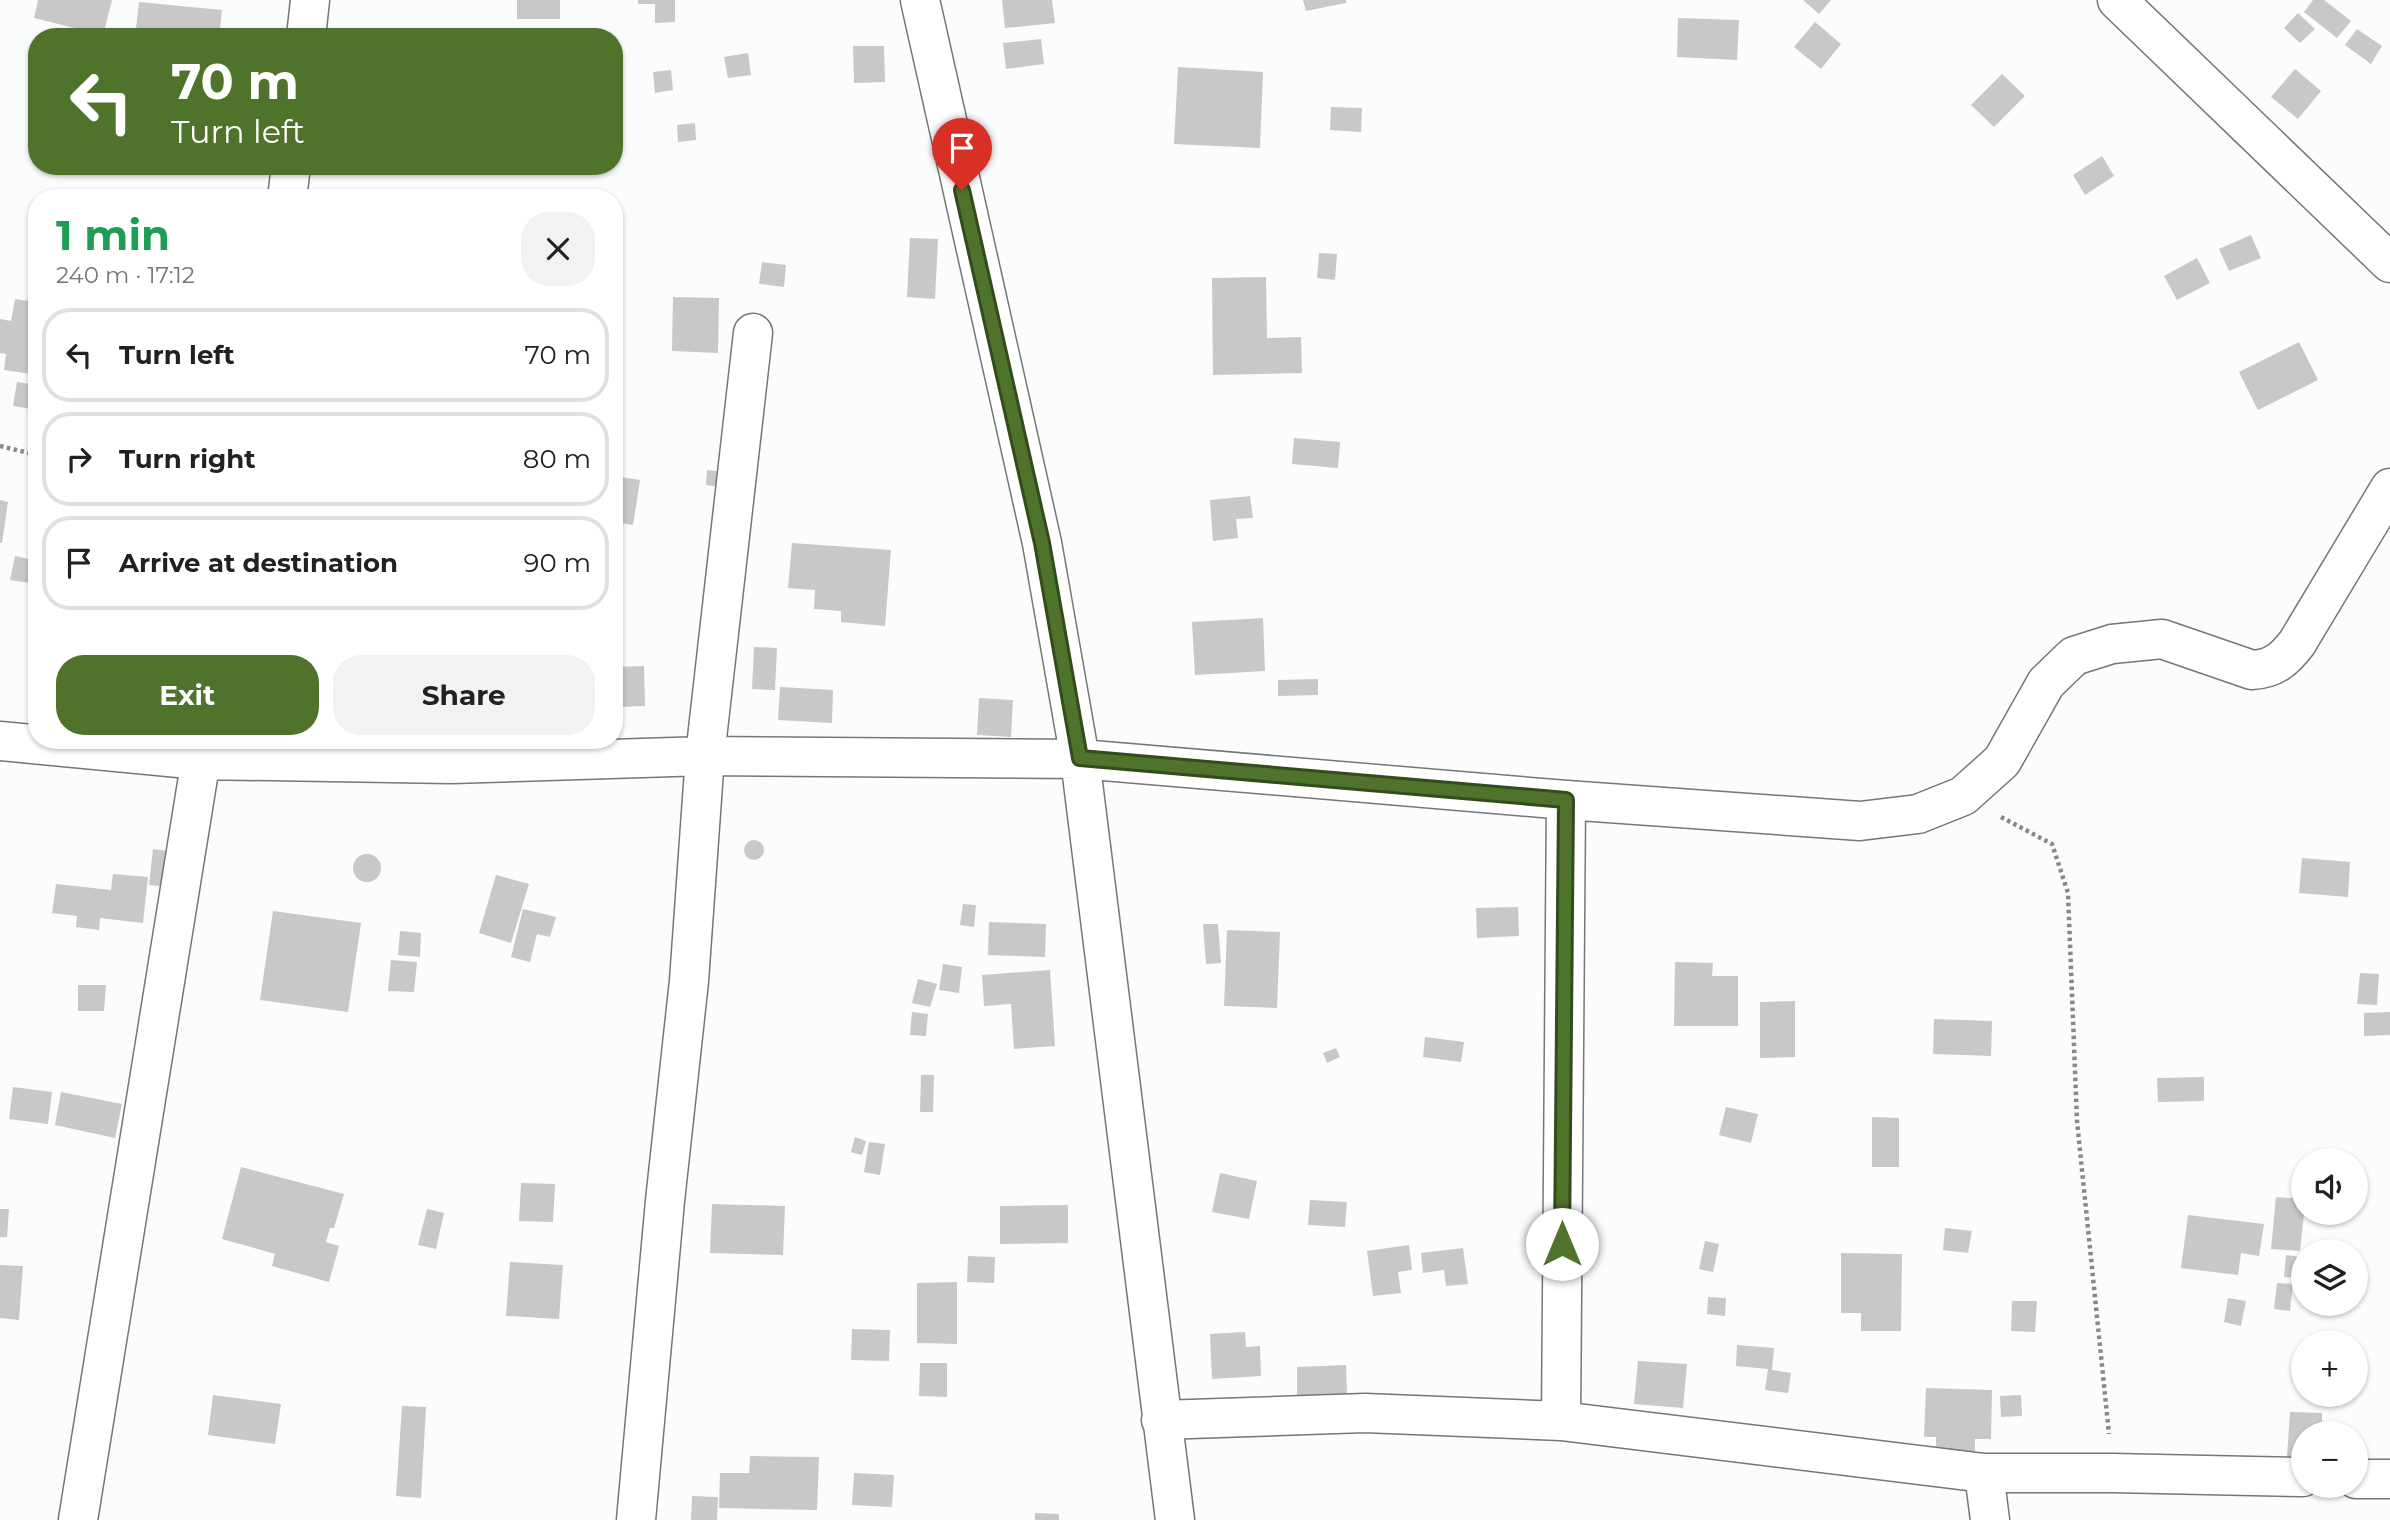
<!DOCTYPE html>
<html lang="en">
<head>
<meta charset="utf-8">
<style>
	:root { --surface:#fff; --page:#f2f2f2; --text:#202124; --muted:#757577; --line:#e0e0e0; --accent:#50732b }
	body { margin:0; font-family:Montserrat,sans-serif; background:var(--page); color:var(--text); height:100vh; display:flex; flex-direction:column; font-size:26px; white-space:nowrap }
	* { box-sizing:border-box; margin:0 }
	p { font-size:23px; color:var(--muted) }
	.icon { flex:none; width:38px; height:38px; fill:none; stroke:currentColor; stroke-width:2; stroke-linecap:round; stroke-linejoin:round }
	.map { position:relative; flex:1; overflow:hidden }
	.drawer { position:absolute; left:28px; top:189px; width:595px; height:560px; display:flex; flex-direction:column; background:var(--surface); border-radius:28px; box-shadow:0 2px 5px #0004 }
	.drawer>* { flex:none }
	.banner { position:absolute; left:28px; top:28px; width:595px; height:147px; border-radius:28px; box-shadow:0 2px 5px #0004; background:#50732b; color:#fff; overflow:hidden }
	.buttons { position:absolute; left:2291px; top:1148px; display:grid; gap:14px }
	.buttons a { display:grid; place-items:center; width:77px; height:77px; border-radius:50%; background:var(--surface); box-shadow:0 2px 5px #0004; font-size:35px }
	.pin { position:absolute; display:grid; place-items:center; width:60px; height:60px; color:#fff; margin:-72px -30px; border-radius:50% 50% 50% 0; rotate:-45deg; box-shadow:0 0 7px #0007 }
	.pin .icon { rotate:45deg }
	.me { position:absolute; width:77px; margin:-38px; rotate:0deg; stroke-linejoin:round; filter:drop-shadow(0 0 5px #0008) }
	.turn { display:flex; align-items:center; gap:24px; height:147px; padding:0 28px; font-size:32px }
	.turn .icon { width:91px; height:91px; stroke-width:2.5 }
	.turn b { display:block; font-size:49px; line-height:60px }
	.round { display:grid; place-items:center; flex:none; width:74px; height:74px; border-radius:28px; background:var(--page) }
	.overview { display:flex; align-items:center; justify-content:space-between; height:119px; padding:0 28px }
	h1 { font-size:42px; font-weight:700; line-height:52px; color:#1e9e55 }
	.action { display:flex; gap:14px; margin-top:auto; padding:14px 28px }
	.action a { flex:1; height:80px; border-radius:28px; background:var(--accent); color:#fff; font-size:28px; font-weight:700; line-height:80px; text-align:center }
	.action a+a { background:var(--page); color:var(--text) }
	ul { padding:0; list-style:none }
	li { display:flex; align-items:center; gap:21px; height:94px; margin:0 14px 10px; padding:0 14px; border:4px solid var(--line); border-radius:28px }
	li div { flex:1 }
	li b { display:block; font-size:26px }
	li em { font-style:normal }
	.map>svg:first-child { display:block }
</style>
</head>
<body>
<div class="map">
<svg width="2390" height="1520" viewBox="0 0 2390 1520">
	<rect width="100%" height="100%" fill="#fbfcfd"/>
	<path fill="#c8c7c9" d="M38,0H112L103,35L34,18Z
		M517,0H560V19H517Z
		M638,0H675V22L655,23V4H638Z
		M1002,0H1052L1055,23L1005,28Z
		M1303,0H1346V3L1306,11Z
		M1803,0H1831L1819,14Z
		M2313,0H2324L2351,21L2337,38L2304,12Z
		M139,2L222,10L219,37H135Z
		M2298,13L2315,29L2300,43L2284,28Z
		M1678,18L1739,20L1737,60L1677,57Z
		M1815,22L1841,44L1821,69L1794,47Z
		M2357,29L2382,46L2371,64L2345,45Z
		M1041,39L1044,64L1006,69L1003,43Z
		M853,46H884L885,82L854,83Z
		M748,53L751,75L728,78L724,57Z
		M1178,67L1263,72L1260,148L1174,144Z
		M2295,69L2321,91L2298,119L2271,97Z
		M671,70L673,90L655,93L653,72Z
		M2002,74L2025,96L1994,127L1971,105Z
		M1331,107L1362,108L1361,132L1330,130Z
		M695,123L696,140L678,142L677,125Z
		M2102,156L2114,176L2085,195L2073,175Z
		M2251,235L2261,258L2229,271L2219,249Z
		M910,238L938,239L935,299L907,297Z
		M1319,253L1337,254L1335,280L1317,278Z
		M2197,258L2210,283L2177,300L2164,276Z
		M762,262L786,265L784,287L759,284Z
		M1266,277L1267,338L1301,337L1302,373L1213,375L1212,278Z
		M673,297L719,298L718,353L672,351Z
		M15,299L37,302V375L4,370L6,354L0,353V319L11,321Z
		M2299,342L2318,380L2258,410L2239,372Z
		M17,382L37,385V410L13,406Z
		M1294,438L1340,442L1338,468L1292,464Z
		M707,470L723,472L721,487L706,485Z
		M614,476L640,480L633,525L614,522Z
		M1250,496L1253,518L1236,519L1238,538L1213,541L1210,500Z
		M0,500L8,502L2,543H0Z
		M792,543L891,550L885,626L841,622V611L814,609L815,590L788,588Z
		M15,556L37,561V584L10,580Z
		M1263,618L1265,671L1195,675L1192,622Z
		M754,647L777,648L775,690L752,689Z
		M644,666L645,706L614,707V667Z
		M1318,679V695L1278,696V680Z
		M780,687L833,690L832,723L778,720Z
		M979,698L1013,700L1011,737L977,735Z
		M744 850a10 10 0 1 1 20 0a10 10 0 1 1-20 0Z
		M153,849L177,852L173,887L149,885Z
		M353 868a14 14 0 1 1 28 0a14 14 0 1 1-28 0Z
		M2302,858L2350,862L2348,897L2299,893Z
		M113,874L148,877L143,923L100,918L99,930L76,927L77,916L52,913L56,884L111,890Z
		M496,875L529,884L511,943L479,933Z
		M963,904L976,905L974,927L960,925Z
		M1518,907L1519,936L1477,938L1476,908Z
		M523,909L556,917L550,937L537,934L530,962L511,957Z
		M273,911L361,923L348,1012L260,1000Z
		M989,922L1046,924L1045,957L988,955Z
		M1203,924H1218L1221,963L1206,964Z
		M1227,930L1280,932L1277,1008L1224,1006Z
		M400,931L421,933L420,957L398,955Z
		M391,960L417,962L414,992L388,991Z
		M1675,962L1713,963L1712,976H1738V1026H1674Z
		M943,964L962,967L959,993L939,990Z
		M1050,970L1055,1046L1014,1049L1011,1004L984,1006L982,975Z
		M2360,973L2379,974L2377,1005L2357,1004Z
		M918,979L937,984L930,1007L912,1003Z
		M78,985H106L104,1011H78Z
		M1795,1001V1057L1760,1058V1002Z
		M912,1012L928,1014L926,1036L910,1035Z
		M2390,1012V1035L2364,1036V1013Z
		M1934,1019L1992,1021L1991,1056L1933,1054Z
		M1425,1037L1464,1042L1461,1062L1423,1057Z
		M1336,1048L1340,1057L1327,1063L1323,1053Z
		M921,1075H934L933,1112H920Z
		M2204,1077V1101L2158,1102L2157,1078Z
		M13,1087L52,1092L48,1124L9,1119Z
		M61,1092L122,1104L115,1138L55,1125Z
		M1726,1107L1758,1114L1751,1143L1719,1135Z
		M1872,1117L1899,1118V1167H1872Z
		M855,1137L866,1141L862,1155L851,1152Z
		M869,1142L885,1144L880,1175L864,1172Z
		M241,1167L344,1194L334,1228H330L326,1242L339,1246L329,1282L272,1266L275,1254L222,1239Z
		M1220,1173L1257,1181L1249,1219L1212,1212Z
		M521,1183L555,1184L553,1222L519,1221Z
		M2276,1197L2303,1199L2304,1213L2300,1251L2271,1249Z
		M1310,1200L1347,1202L1345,1227L1308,1225Z
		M712,1204L785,1206L783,1255L710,1253Z
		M1068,1205V1243L1000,1244V1206Z
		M0,1209H9L7,1237H0Z
		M427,1209L444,1213L436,1249L418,1245Z
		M2188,1215L2264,1224L2259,1256L2241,1253L2238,1275L2181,1268Z
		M1945,1228L1972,1231L1968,1253L1943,1250Z
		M1705,1241L1719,1244L1713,1272L1699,1269Z
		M1409,1245L1412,1270L1398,1272L1401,1293L1373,1296L1367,1251Z
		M1463,1248L1468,1284L1446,1286L1444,1270L1423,1273L1421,1253Z
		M1841,1253L1902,1254L1901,1331H1861V1313H1841Z
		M2286,1255L2301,1257L2299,1278L2284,1277Z
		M968,1256L995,1257L994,1283L967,1282Z
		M510,1262L563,1265L559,1319L506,1316Z
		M0,1265L23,1266L19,1320L0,1318Z
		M957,1282V1344L917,1343V1283Z
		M2277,1283L2293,1284L2290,1311L2274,1309Z
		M1708,1297L1726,1298L1725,1316L1707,1314Z
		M2228,1298L2246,1301L2241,1326L2224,1322Z
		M2012,1301H2037L2035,1332L2011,1331Z
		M852,1329L890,1330L889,1361L851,1360Z
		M1245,1332L1246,1347L1260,1346L1261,1376L1212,1379L1210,1334Z
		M1737,1345L1774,1348L1772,1370L1791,1373L1788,1393L1765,1390L1768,1369L1736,1366Z
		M1638,1361L1687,1364L1683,1408L1634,1404Z
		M920,1363H947V1397L919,1396Z
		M1346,1365L1347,1395L1297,1397V1367Z
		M1926,1388L1992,1390L1991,1439H1975V1453L1936,1452V1437H1924Z
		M213,1395L281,1404L275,1444L208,1435Z
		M2021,1395L2022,1416L2001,1417L2000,1396Z
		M402,1406L426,1407L421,1498L396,1496Z
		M2290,1412L2322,1413V1433H2303V1459L2287,1457Z
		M750,1456L819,1457L817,1510L719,1508L720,1473H749Z
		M854,1473L894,1475L892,1507L852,1505Z
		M692,1496L718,1497L717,1520H691Z
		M1035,1513L1059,1514V1520H1035Z"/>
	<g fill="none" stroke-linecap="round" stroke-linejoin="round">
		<defs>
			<path id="minor" d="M920,0L1042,543L1080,759L1175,1520
				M2117,0L2390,263
				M306,37L310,0
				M287,198L291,166
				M0,741L200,760L451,764L705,756L1080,759L1566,800L1860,821L1918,814L1963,796L2002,761L2046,683L2074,656L2112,644L2162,639L2252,670C2273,669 2284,660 2297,643L2390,488
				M1161,1420L1365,1413L1561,1421L1984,1473H2112L2303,1477
				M1561,1421L1566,800
				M1984,1473L1990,1520
				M2356,1479H2390
				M78,1520L204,740
				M636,1520L665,1201L689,981L705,756L753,333"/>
		</defs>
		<use href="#minor" stroke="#757677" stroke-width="41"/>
		<path stroke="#888889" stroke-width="4.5" stroke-dasharray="3.5 3.5" stroke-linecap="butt" d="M0,446L37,455
			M2001,817L2052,844L2068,893L2077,1121L2109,1434"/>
		<use href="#minor" stroke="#fff" stroke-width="38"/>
	</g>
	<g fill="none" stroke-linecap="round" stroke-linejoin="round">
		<defs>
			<path id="route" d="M962,190L1042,543L1080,758L1566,800L1562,1244"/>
		</defs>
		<use href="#route" stroke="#344b1c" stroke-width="18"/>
		<use href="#route" stroke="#50732b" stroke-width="12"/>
	</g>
</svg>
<div class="buttons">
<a><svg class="icon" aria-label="sound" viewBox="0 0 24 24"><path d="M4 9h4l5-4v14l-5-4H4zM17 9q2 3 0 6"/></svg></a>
<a><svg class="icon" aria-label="layers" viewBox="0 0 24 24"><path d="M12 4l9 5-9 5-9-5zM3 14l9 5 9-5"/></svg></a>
<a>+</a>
<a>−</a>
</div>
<div class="pin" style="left:962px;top:190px;background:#d93025"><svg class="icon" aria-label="arrive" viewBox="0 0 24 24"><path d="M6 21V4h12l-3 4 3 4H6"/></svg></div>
<svg class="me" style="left:1562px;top:1244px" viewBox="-20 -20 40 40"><circle r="19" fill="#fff"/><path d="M0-13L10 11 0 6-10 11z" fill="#50732b"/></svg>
<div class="banner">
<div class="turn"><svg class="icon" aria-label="left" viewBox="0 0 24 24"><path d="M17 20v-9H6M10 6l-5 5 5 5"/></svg><div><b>70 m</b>Turn left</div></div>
</div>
<section class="drawer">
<div class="overview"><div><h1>1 min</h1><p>240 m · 17:12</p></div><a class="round"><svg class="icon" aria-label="close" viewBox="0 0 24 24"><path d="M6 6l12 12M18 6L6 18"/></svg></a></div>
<ul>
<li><svg class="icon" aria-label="left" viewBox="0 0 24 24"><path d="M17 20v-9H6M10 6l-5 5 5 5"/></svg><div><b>Turn left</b></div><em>70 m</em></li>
<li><svg class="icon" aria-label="right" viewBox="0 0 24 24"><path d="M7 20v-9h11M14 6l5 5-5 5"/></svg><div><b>Turn right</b></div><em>80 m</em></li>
<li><svg class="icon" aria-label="arrive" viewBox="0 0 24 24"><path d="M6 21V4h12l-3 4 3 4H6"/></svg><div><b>Arrive at destination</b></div><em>90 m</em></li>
</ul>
<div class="action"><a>Exit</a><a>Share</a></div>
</section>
</div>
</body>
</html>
